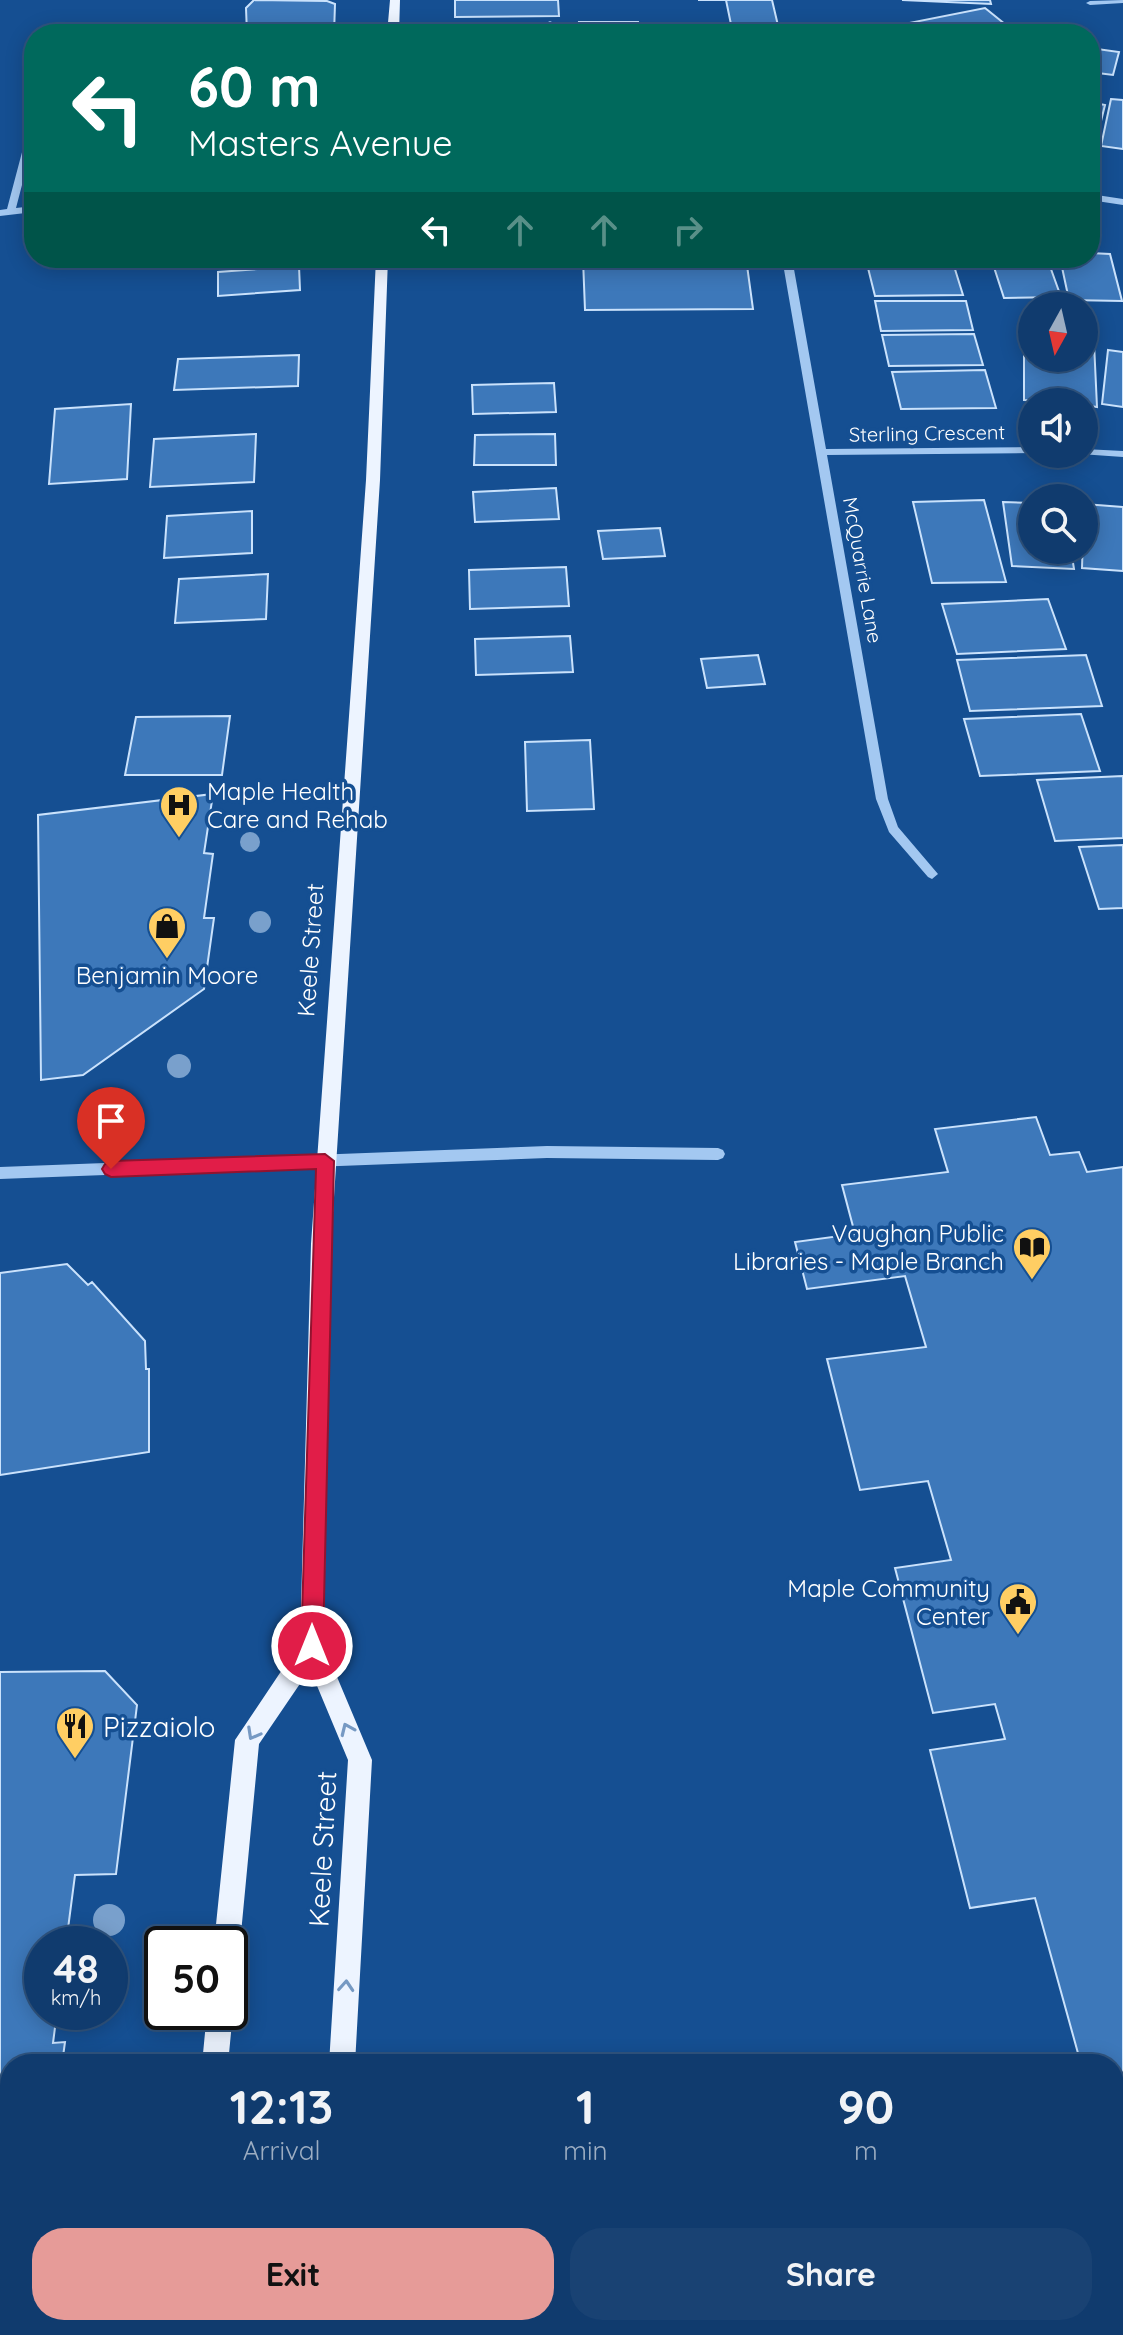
<!DOCTYPE html>
<html lang="en">
<head>
<meta charset="utf-8">
<style>
	:root { --surface:#103b6e; --page:#194273; --text:#f1f3f6; --muted:#9cadc2; --line:#305581; --accent:#e69b98 }
	body { margin:0; font-family:Quicksand,sans-serif; background:var(--page); color:var(--text); height:100vh; display:flex; flex-direction:column; font-size:30px; white-space:nowrap }
	* { box-sizing:border-box; margin:0 }
	p { font-size:26px; color:var(--muted) }
	.icon { flex:none; width:44px; height:44px; fill:none; stroke:currentColor; stroke-width:2; stroke-linecap:round; stroke-linejoin:round }
	.map { position:relative; flex:1; overflow:hidden }
	.drawer { position:absolute; left:0px; top:2054px; width:1124px; height:282px; display:flex; flex-direction:column; background:var(--surface); border-radius:32px 32px 0 0; box-shadow:0 4px 20px #0003,0 0 0 2px var(--line) }
	.drawer>* { flex:none }
	.guide { position:absolute; left:24px; top:24px; width:1076px; height:244px; border-radius:32px; box-shadow:0 4px 20px #0003,0 0 0 2px var(--line); background:#00695c; color:#fff; overflow:hidden }
	.needle { width:52px; rotate:188deg }
	.controls { position:absolute; left:1018px; top:292px; display:grid; gap:16px }
	.controls a { display:grid; place-items:center; width:80px; height:80px; border-radius:50%; background:var(--surface); box-shadow:0 4px 20px #0003,0 0 0 2px var(--line); font-size:40px }
	.speed { position:absolute; left:24px; top:1926px; display:flex; gap:16px; font-size:40px; font-weight:700; text-align:center }
	.speed>* { display:grid; place-content:center; width:104px; height:104px; border-radius:50%; background:var(--surface); box-shadow:0 4px 20px #0003,0 0 0 2px var(--line); line-height:1 }
	.speed small { font-size:20px; font-weight:400 }
	.speed .limit { border:4px solid #111; border-radius:12px; background:#fff; color:#111 }
	.pin { position:absolute; display:grid; place-items:center; width:68px; height:68px; color:#fff; margin:-82px -34px; border-radius:50% 50% 50% 0; rotate:-45deg; box-shadow:0 0 8px #0007 }
	.pin .icon { rotate:45deg }
	.me { position:absolute; width:88px; margin:-44px; rotate:0deg; stroke-linejoin:round; filter:drop-shadow(0 0 6px #0008) }
	.turn { display:flex; align-items:center; gap:28px; height:168px; padding:0 32px; font-size:36px }
	.turn .icon { width:104px; height:104px; stroke-width:2.5 }
	.turn b { display:block; font-size:56px; line-height:68px }
	.lanes { display:flex; align-items:center; height:76px; padding:0 32px; background:#0003; justify-content:center; gap:40px; direction:ltr }
	.lanes .off { opacity:.35 }
	.eta { display:flex; justify-content:space-evenly; align-items:center; height:136px; text-align:center }
	.eta b { font-size:48px; font-weight:700; line-height:56px }
	.button { display:flex; gap:16px; margin-top:auto; padding:16px 32px }
	.button a { flex:1; height:92px; border-radius:32px; background:var(--accent); color:#111; font-size:32px; font-weight:700; line-height:92px; text-align:center }
	.button a+a { background:var(--page); color:var(--text) }
	.map>svg:first-child { display:block }
</style>
</head>
<body>
<div class="map">
<svg width="1123" height="2335" viewBox="0 0 1123 2335">
	<rect width="100%" height="100%" fill="#154f92"/>
	<path fill="#3d78ba" stroke="#cae2fc" stroke-width="2" d="M254,0L327,1L335,4L334,34H247L246,8Z
		M455,0H558L559,16L455,17Z
		M698,0H772L780,34H733L726,0Z
		M990,0L991,4L902,0Z
		M985,8L1011,29L985,34H921L909,23Z
		M579,22H638L639,34H580Z
		M475,24H532V34H475Z
		M1090,48L1119,52L1113,75L1090,72Z
		M1111,99L1123,100V149L1101,146Z
		M1090,102L1105,105L1095,145L1090,144Z
		M1090,253L1110,254L1122,301L1069,300L1060,258H1090Z
		M746,258L753,309L585,310L583,259Z
		M866,258H954L955,262L867,263Z
		M991,258H1047L1061,297L1004,298Z
		M299,266L300,290L218,296V272Z
		M954,266L963,295L875,296L868,268Z
		M875,301H966L973,330L881,331Z
		M974,334L983,365L889,366L882,335Z
		M1024,337L1032,338V358H1084V342L1094,343L1097,407L1084,405V402L1024,400Z
		M1108,350L1123,352V407L1102,404Z
		M299,355L298,386L174,390L178,359Z
		M985,370L996,408L901,409L892,372Z
		M554,383L556,412L473,414L472,385Z
		M131,404L127,479L49,484L55,409Z
		M256,434L254,482L150,487L154,439Z
		M555,434L556,465H474L475,435Z
		M556,488L559,519L475,522L473,492Z
		M984,500L1006,582L932,583L913,502Z
		M1003,502L1032,503V550H1071L1074,569L1012,566Z
		M1084,504L1123,507V571L1082,568Z
		M252,511V553L164,558L167,516Z
		M660,528L665,556L603,559L598,531Z
		M566,567L569,606L470,609L469,570Z
		M268,574L266,619L175,623L179,579Z
		M1048,599L1066,649L957,654L942,604Z
		M570,636L573,672L476,675L475,639Z
		M758,655L765,684L707,688L701,659Z
		M1086,655L1102,706L970,711L957,660Z
		M1081,714L1100,771L980,776L964,719Z
		M230,716L222,775H125L136,717Z
		M590,740L594,809L527,811L525,742Z
		M1123,776V838L1055,841L1037,780Z
		M213,794L204,853L213,854L204,918H214L204,989L83,1075L41,1080L38,815Z
		M1123,845V908L1099,909L1079,847Z
		M1036,1117L1050,1155L1079,1152L1087,1172L1123,1167V2183L1114,2184V2064H1081L1035,1898L970,1908L930,1750L1005,1739L995,1704L933,1713L895,1568L951,1560L928,1481L860,1490L827,1359L926,1347L905,1276L807,1289L795,1242L855,1234L842,1185L948,1172L935,1129Z
		M67,1264L88,1285L92,1282L145,1341L146,1369H149V1452L0,1475V1273Z
		M105,1671L137,1705L116,1874L75,1875L66,1944H42V2012H57L53,2043L65,2042L62,2064H10V2326H14L12,2335H0V1672Z"/>
	<g fill="none" stroke-linecap="round" stroke-linejoin="round">
		<path fill="#a3c8f1" fill-rule="evenodd" d="M1123,0V3L1090,5L1086,3L1090,1Z
			M550,21L554,23L555,34H547L546,23Z
			M34,119V139L16,208L34,206V212L0,216V210L7,209L30,122Z
			M1090,194L1123,199V205L1090,200Z
			M782,258H792L826,449L1032,447V453L827,455L888,799L898,827L938,874L932,879L928,877L889,832L876,799Z
			M1084,449L1123,451V457L1080,454H1084Z
			M547,1146L718,1148L723,1150L725,1154L723,1158L718,1160L547,1158L0,1179V1167Z"/>
		<path fill="#edf4ff" fill-rule="evenodd" d="M390,0H400L399,34H387Z
			M376,258H388L380,480L331,1244L324,1627V1646L372,1760L355,2064H329L348,1760L310,1669L259,1744L240,1944L236,1953L230,1956V1944H214L235,1740L300,1643L311,1244L366,480Z
			M230,2004L233,2012L228,2064H202L207,2012H230Z
			M175,2326H203V2335H173Z
			M315,2326H343V2335H313Z"/>
	</g>
	<g fill="#79a0cc">
		<circle cx="250" cy="842" r="10"/>
		<circle cx="260" cy="922" r="11"/>
		<circle cx="179" cy="1066" r="12"/>
		<circle cx="109" cy="1920" r="16"/>
	</g>
	<defs><path id="oneway-chevron" d="M-2-3.5L2.5 0L-2 3.5" fill="none" stroke-width="1.6" stroke-linecap="round" stroke-linejoin="round" transform="scale(2)"/></defs>
	<g stroke="#7699c3">
		<use href="#oneway-chevron" transform="translate(347 1729) rotate(-114)"/>
		<use href="#oneway-chevron" transform="translate(253 1734) rotate(119)"/>
		<use href="#oneway-chevron" transform="translate(346 1986) rotate(-86)"/>
	</g>
	<path fill="#e11d48" stroke="#92132f" stroke-width="2" d="M325,1154L334,1161L323,1646L320,1654L312,1657L304,1654L301,1646L316,1169L111,1177L105,1174L102,1169L105,1164L111,1161Z"/>
	<defs>
		<symbol id="hospital-pin" viewBox="-11 -11 22 30"><path d="M0 17L-7.5 6A9.5 9.5 0 1 1 7.5 6Z" fill="#ffce63" stroke="#154f92"/><path d="M-5-5h3v3.5h4V-5h3V5h-3V1.5h-4V5h-3Z" fill="#111"/></symbol>
		<symbol id="shop-pin" viewBox="-11 -11 22 30"><path d="M0 17L-7.5 6A9.5 9.5 0 1 1 7.5 6Z" fill="#ffce63" stroke="#154f92"/><path d="M-5-2.5h2.3a2.7 3.5 0 0 1 5.4 0H5L5.5 6h-11ZM-1.5-2.5h3a1.5 2.3 0 0 0-3 0Z" fill="#111"/></symbol>
		<symbol id="library-pin" viewBox="-11 -11 22 30"><path d="M0 17L-7.5 6A9.5 9.5 0 1 1 7.5 6Z" fill="#ffce63" stroke="#154f92"/><path d="M-6-4Q-3-5.5-.7-3.5V5Q-3 3-6 4ZM6-4Q3-5.5 .7-3.5V5Q3 3 6 4Z" fill="#111"/></symbol>
		<symbol id="civic-pin" viewBox="-11 -11 22 30"><path d="M0 17L-7.5 6A9.5 9.5 0 1 1 7.5 6Z" fill="#ffce63" stroke="#154f92"/><path d="M-.6-6.5H3V-4.5H.6V-3L4-1V1h2V6H-6V1h2V-1L-.6-3ZM-1.2 2.5V6h2.4V2.5Z" fill="#111"/></symbol>
		<symbol id="restaurant-pin" viewBox="-11 -11 22 30"><path d="M0 17L-7.5 6A9.5 9.5 0 1 1 7.5 6Z" fill="#ffce63" stroke="#154f92"/><path d="M-5-6h1v4h1v-4h1v4h1v-4h1v5L-1.5 .5V6h-2V.5L-5-1ZM5-6V6H3V1.5H1.5Q1.5-4 5-6Z" fill="#111"/></symbol>
	</defs>
	<g fill-rule="evenodd">
		<use href="#hospital-pin" x="157" y="783" width="44" height="60"/>
		<use href="#shop-pin" x="145" y="904" width="44" height="60"/>
		<use href="#library-pin" x="1010" y="1225" width="44" height="60"/>
		<use href="#civic-pin" x="996" y="1580" width="44" height="60"/>
		<use href="#restaurant-pin" x="53" y="1704" width="44" height="60"/>
	</g>
	<g text-anchor="middle" dominant-baseline="central" stroke-width="7" stroke-linejoin="round" paint-order="stroke">
		<g font-size="20" fill="#fff" stroke="#154f92">
			<text transform="translate(927 433) rotate(-1)">Sterling Crescent</text>
			<text transform="translate(863 570) rotate(80)">McQuarrie Lane</text>
		</g>
		<g font-size="24" fill="#fff" stroke="#154f92" text-anchor="end">
			<text x="207" y="791" text-anchor="start">Maple Health<tspan x="207" dy="28">Care and Rehab</tspan></text>
			<text x="167" y="975" text-anchor="middle">Benjamin Moore</text>
			<text x="1004" y="1233">Vaughan Public<tspan x="1004" dy="28">Libraries - Maple Branch</tspan></text>
			<text x="990" y="1588">Maple Community<tspan x="990" dy="28">Center</tspan></text>
		</g>
		<g font-size="24" fill="#fff" stroke="#154f92">
			<text transform="translate(310 950) rotate(-86)">Keele Street</text>
		</g>
		<g font-size="28" fill="#fff" stroke="#154f92" text-anchor="start">
			<text x="103" y="1726">Pizzaiolo</text>
		</g>
		<g font-size="28" fill="#fff" stroke="#154f92">
			<text transform="translate(322 1849) rotate(-87)">Keele Street</text>
		</g>
	</g>
</svg>
<div class="controls">
<a><svg class="needle" viewBox="-14 -14 28 28"><path d="M0-13l5 13h-10z" fill="#e53935"/><path d="M0 13l5-13h-10z" fill="#9cadc2"/></svg></a>
<a><svg class="icon" aria-label="sound" viewBox="0 0 24 24"><path d="M4 9h4l5-4v14l-5-4H4zM17 9q2 3 0 6"/></svg></a>
<a><svg class="icon" aria-label="search" viewBox="0 0 24 24"><circle cx="10" cy="10" r="6"/><path d="M15 15l6 6"/></svg></a>
</div>
<div class="speed"><div>48<small>km/h</small></div><div class="limit">50</div></div>
<div class="pin" style="left:111px;top:1169px;background:#d93025"><svg class="icon" aria-label="arrive" viewBox="0 0 24 24"><path d="M6 21V4h12l-3 4 3 4H6"/></svg></div>
<svg class="me" style="left:312px;top:1646px" viewBox="-20 -20 40 40"><circle r="17" fill="#e11d48" stroke="#fff" stroke-width="3"/><path d="M0-11L8 9 0 5-8 9z" fill="#fff"/></svg>
<div class="guide">
<div class="turn"><svg class="icon" aria-label="left" viewBox="0 0 24 24"><path d="M17 20v-9H6M10 6l-5 5 5 5"/></svg><div><b>60 m</b>Masters Avenue</div></div>
<div class="lanes"><svg class="icon" aria-label="left" viewBox="0 0 24 24"><path d="M17 20v-9H6M10 6l-5 5 5 5"/></svg><svg class="icon off" aria-label="ahead" viewBox="0 0 24 24"><path d="M12 20V5M6 11l6-6 6 6"/></svg><svg class="icon off" aria-label="ahead" viewBox="0 0 24 24"><path d="M12 20V5M6 11l6-6 6 6"/></svg><svg class="icon off" aria-label="right" viewBox="0 0 24 24"><path d="M7 20v-9h11M14 6l5 5-5 5"/></svg></div>
</div>
<section class="drawer">
<div class="eta">
<div><b>12:13</b><p>Arrival</p></div>
<div><b>1</b><p>min</p></div>
<div><b>90</b><p>m</p></div>
</div>
<div class="button"><a>Exit</a><a>Share</a></div>
</section>
</div>
</body>
</html>
